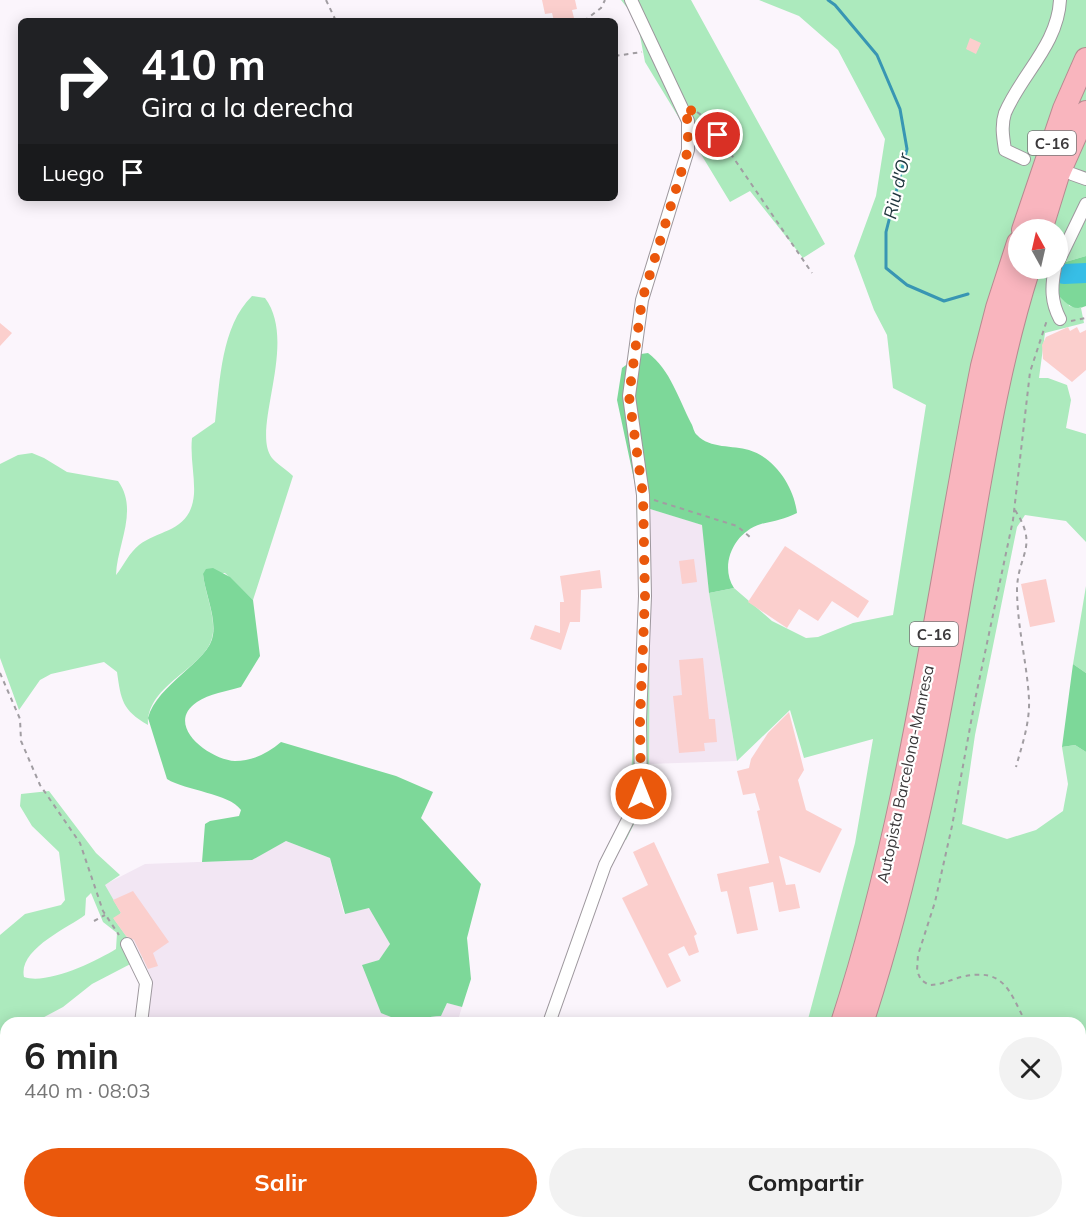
<!DOCTYPE html>
<html lang="es">
<head>
<meta charset="utf-8">
<style>
	:root { --surface:#fff; --page:#f2f2f2; --text:#222; --muted:#767676; --accent:#ea580c }
	body { margin:0; font-family:Mulish,sans-serif; background:var(--page); color:var(--text); height:100vh; display:flex; flex-direction:column; font-size:22px; white-space:nowrap }
	* { box-sizing:border-box; margin:0 }
	p { font-size:20px; color:var(--muted) }
	.icon { flex:none; width:33px; height:33px; fill:none; stroke:currentColor; stroke-width:2; stroke-linecap:round; stroke-linejoin:round }
	.map { position:relative; flex:1; overflow:hidden }
	.details { position:absolute; left:0px; top:1017px; width:1086px; height:212px; display:flex; flex-direction:column; background:var(--surface); border-radius:18px 18px 0 0; box-shadow:0 3px 15px #0003 }
	.details>* { flex:none }
	.hud { position:absolute; left:18px; top:18px; width:600px; height:183px; border-radius:9px; box-shadow:0 3px 15px #0003; background:#202124; color:#fff; overflow:hidden }
	.needle { width:39px; rotate:352deg }
	.fabs { position:absolute; left:1008px; top:219px; display:grid; gap:12px }
	.fabs a { display:grid; place-items:center; width:60px; height:60px; border-radius:50%; background:var(--surface); box-shadow:0 3px 15px #0003; font-size:30px }
	.pin { position:absolute; display:grid; place-items:center; width:51px; height:51px; color:#fff; margin:-26px; border:3px solid #fff; border-radius:50%; box-shadow:0 2px 6px #0007 }
	.me { position:absolute; width:66px; margin:-33px; rotate:0deg; stroke-linejoin:round; filter:drop-shadow(0 0 4px #0008) }
	.turn { display:flex; align-items:center; gap:21px; height:126px; padding:0 24px; font-size:27px }
	.turn .icon { width:78px; height:78px; stroke-width:2.5 }
	.turn b { display:block; font-size:42px; line-height:51px }
	.then { display:flex; align-items:center; height:57px; padding:0 24px; background:#0003; gap:12px; font-size:22px }
	.round { display:grid; place-items:center; flex:none; width:63px; height:63px; border-radius:32px; background:var(--page) }
	.summary { display:flex; align-items:center; justify-content:space-between; height:102px; padding:0 24px }
	h1 { font-size:36px; font-weight:700; line-height:45px }
	.action { display:flex; gap:12px; margin-top:auto; padding:12px 24px }
	.action a { flex:1; height:69px; border-radius:36px; background:var(--accent); color:#fff; font-size:24px; font-weight:700; line-height:69px; text-align:center }
	.action a+a { background:var(--page); color:var(--text) }
	.map>svg:first-child { display:block }
</style>
</head>
<body>
<div class="map">
<svg width="1086" height="1228" viewBox="0 0 1086 1228">
	<rect width="100%" height="100%" fill="#fbf5fc"/>
	<path fill="#f2e6f3" d="M650,509L703,525L709,593L737,761L648,764Z
		M286,841L330,858L344,914L369,908L385,934L390,944L379,960L363,965L381,1012L404,1023H147L151,977L142,958L113,918L104,885L145,864L251,860Z
		M447,1003L462,1007L457,1023H414L427,1017L441,1016Z"/>
	<path fill="#aceabd" fill-rule="evenodd" d="M621,0H691L825,244L803,258L750,191L730,202L645,62L637,20Z
		M759,0H1086V256L1062,263L1069,306L1081,308L1084,323L1045,333L1039,378H1048L1067,385L1071,400L1066,428L1086,434V542L1066,521L1025,515L1017,527L975,735L962,824L1007,839L1036,830L1063,811L1068,784L1062,747L1075,745L1086,752V1228H723L727,1222H1080V1023H807L855,843L873,739L804,758L790,710L737,761L709,593L734,588L772,621L806,638L818,637L853,623L893,615L926,405L893,388L887,335L874,310L854,256L876,196L885,139L838,50L799,16ZM1018,230H1058V268H1018Z
		M252,296L265,298C299,343 250,430 272,458C277,464 287,470 293,476L253,600L225,573L203,574C205,594 217,619 212,638C204,669 146,685 148,725C122,710 121,700 117,672L104,662L51,674L40,680L19,710L0,658V464L18,455L32,453L44,458L67,472L118,481C139,510 117,544 116,575C124,565 129,553 139,545C160,529 191,532 194,494C195,476 190,457 192,438L215,422C220,382 221,326 252,296Z
		M636,489L650,509L649,794L626,840L615,834L630,807L639,592Z
		M1086,586V673L1073,664Z
		M49,791L96,853L120,875L105,885L121,913L114,919L142,958L92,984L63,1007L33,1023H6V1036L0,1038V935L25,914L61,905L65,900L59,852L32,826L20,806L21,794ZM91,893L103,922L117,933L116,949C95,962 47,985 24,977C18,949 68,928 85,915L86,898Z"/>
	<path fill="#7dd899" d="M1086,256V306C1073,312 1066,303 1057,294L1062,263Z
		M648,353C670,369 679,400 691,423C693,426 694,433 697,435C710,449 733,445 749,450C775,458 794,487 797,513C785,519 774,521 761,524C734,532 719,565 734,588L709,593L702,525L650,509L636,489L617,400L622,368L641,354Z
		M213,568L230,577L253,600L260,656L241,687C227,691 209,694 197,702C163,725 210,760 235,761C253,761 268,753 281,742L396,776L433,792L421,818L481,884L467,938L471,979L462,1007L447,1003L441,1016C408,1018 416,1028 381,1013L362,965L379,960L390,944L369,908L345,914L330,858L286,841L252,860L202,862L205,824L210,821L239,816L241,810C229,793 186,791 167,779L148,718C157,684 210,661 213,635C216,616 205,593 203,574L206,569Z
		M1073,664L1086,673V752L1075,745L1062,747Z"/>
	<g fill="none" stroke-linecap="round" stroke-linejoin="round">
		<path stroke="#3896b3" stroke-width="3" d="M828,0L835,5L877,55L900,109L907,149L886,232V268L907,285L944,301L968,294"/>
		<path stroke="#37bee6" stroke-width="20" d="M1064,274L1086,273"/>
	</g>
	<path fill="#fbcfcd" d="M542,0H575L577,9L572,10L574,18L554,21L552,13L545,14Z
		M970,38L981,43L976,54L966,49Z
		M0,323L12,333L0,346Z
		M1068,327L1070,331L1077,327L1080,333L1086,330V370L1072,382L1043,359L1042,345L1046,337Z
		M785,546L869,601L858,618L832,601L818,621L799,609L787,628L748,602Z
		M694,559L697,582L682,584L679,561Z
		M600,570L602,588L581,590L580,622H570L561,650L530,639L535,625L560,633V602H564L560,576Z
		M1046,579L1055,622L1030,627L1021,584Z
		M703,658L709,719H715L717,742L704,743L705,751L679,753L673,696L682,695L679,660Z
		M789,712L804,770L798,780L806,810L842,829L820,873L779,856L786,885L795,884L800,908L779,912L773,882L749,887L758,930L737,934L727,891L721,892L717,874L769,863L757,811L760,810L755,793L743,795L737,771L749,768L751,759L768,733Z
		M654,842L697,934L694,936L699,952L689,956L684,946L668,954L681,981L667,988L622,898L648,885L633,852Z
		M133,891L169,942L153,953L158,966L148,969L134,940L126,936L113,918L121,913L113,900Z"/>
	<g fill="none" stroke-linecap="round" stroke-linejoin="round">
		<defs>
			<path id="street" d="M1024,159L1005,150C1003,137 1001,125 1005,113C1021,75 1058,44 1060,0
				M1072,174L1086,179
				M1058,262L1086,204
				M1055,268C1051,287 1051,302 1060,319
				M127,944L146,983L141,1023
				M549,1023L605,865L641,794L640,720L645,596L643,495L629,396L642,300L688,150V121L631,0
				M383,1228V1222
				M492,1228L493,1222"/>
			<path id="highway" d="M1023,230L1064,109L1086,59
				M1041,230L1058,175L1086,112
				M842,1023C912,809 938,585 982,366L997,308L1018,243
				M862,1023C909,880 937,733 962,584C981,478 996,371 1029,268
				M768,1228L770,1222
				M789,1228L791,1222"/>
		</defs>
		<use href="#street" stroke="#9d979d" stroke-width="14"/>
		<use href="#highway" stroke="#b68a90" stroke-width="24"/>
		<path stroke="#a19da2" stroke-width="2" stroke-dasharray="4.5 4.5" stroke-linecap="butt" d="M326,0L336,21
			M584,21L601,8L605,0
			M615,56L642,52
			M697,112L707,119L812,273
			M1071,321L1086,318
			M654,500L737,526L750,537
			M1015,510C1039,547 1018,554 1017,589C1017,626 1027,663 1029,699C1030,723 1022,745 1016,767
			M0,673L20,719L21,741L40,785L80,843L103,911L119,935
			M94,921L105,915
			M1026,1023C1009,990 1004,967 961,977C950,980 941,985 929,985L921,980L917,971L918,955L935,902L952,826L975,700L1013,520L1030,372L1047,320
			M1080,1146L1086,1164"/>
		<use href="#street" stroke="#fff" stroke-width="12"/>
		<use href="#highway" stroke="#f9b5be" stroke-width="22"/>
	</g>
	<g fill="none" stroke-linecap="round" stroke-linejoin="round">
		<path stroke="#ea580c" stroke-width="10" stroke-dasharray="0 18" d="M641,794L640,720L645,596L643,495L629,396L642,300L688,150V121L683,110C701,109 708,121 718,135"/>
	</g>
	<g text-anchor="middle" dominant-baseline="central" stroke-width="4.5" stroke-linejoin="round" paint-order="stroke">
		<g fill="#fff" stroke="#767476" stroke-width="1.5">
			<rect x="1028" y="131" width="48" height="24" rx="4.5"/>
			<rect x="910" y="622" width="48" height="24" rx="4.5"/>
		</g>
		<g font-size="15" font-weight="bold" fill="#3b393b">
			<text x="1052" y="143">C-16</text>
			<text x="934" y="634">C-16</text>
		</g>
		<g font-size="16" fill="#3b393b" stroke="#fff">
			<text transform="translate(905 774) rotate(-78)">Autopista Barcelona-Manresa</text>
		</g>
		<g font-size="18" font-style="italic" fill="#1e343c" stroke="#fff">
			<text transform="translate(897 186) rotate(-77)">Riu d'Or</text>
		</g>
	</g>
</svg>
<div class="fabs">
<a><svg class="needle" viewBox="-14 -14 28 28"><path d="M0-13l5 13h-10z" fill="#e53935"/><path d="M0 13l5-13h-10z" fill="#767676"/></svg></a>
</div>
<div class="pin" style="left:718px;top:135px;background:#d93025"><svg class="icon" aria-label="arrive" viewBox="0 0 24 24"><path d="M6 21V4h12l-3 4 3 4H6"/></svg></div>
<svg class="me" style="left:641px;top:794px" viewBox="-20 -20 40 40"><circle r="17" fill="#ea580c" stroke="#fff" stroke-width="3"/><path d="M0-11L8 9 0 5-8 9z" fill="#fff"/></svg>
<div class="hud">
<div class="turn"><svg class="icon" aria-label="right" viewBox="0 0 24 24"><path d="M7 20v-9h11M14 6l5 5-5 5"/></svg><div><b>410 m</b>Gira a la derecha</div></div>
<div class="then">Luego<svg class="icon" aria-label="arrive" viewBox="0 0 24 24"><path d="M6 21V4h12l-3 4 3 4H6"/></svg></div>
</div>
<section class="details">
<div class="summary"><div><h1>6 min</h1><p>440 m · 08:03</p></div><a class="round"><svg class="icon" aria-label="close" viewBox="0 0 24 24"><path d="M6 6l12 12M18 6L6 18"/></svg></a></div>
<div class="action"><a>Salir</a><a>Compartir</a></div>
</section>
</div>
</body>
</html>
